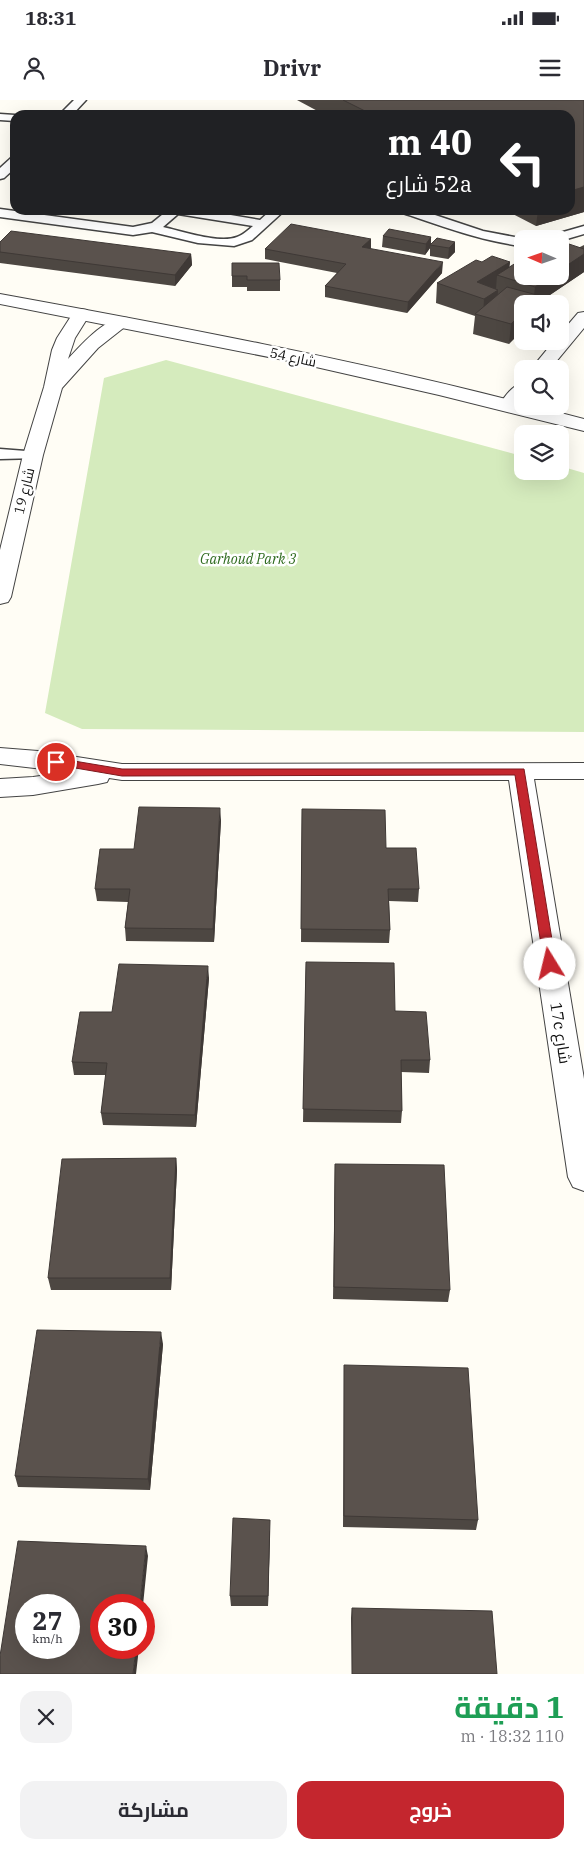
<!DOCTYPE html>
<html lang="ar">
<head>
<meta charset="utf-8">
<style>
	:root { --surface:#fff; --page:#f2f2f3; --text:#2b2b33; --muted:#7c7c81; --accent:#c4262e }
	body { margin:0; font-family:"IBM Plex Serif",Cairo,serif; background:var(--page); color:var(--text); direction:rtl; height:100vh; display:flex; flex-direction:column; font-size:19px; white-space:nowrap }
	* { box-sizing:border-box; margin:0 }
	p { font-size:16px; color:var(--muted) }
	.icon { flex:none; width:28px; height:28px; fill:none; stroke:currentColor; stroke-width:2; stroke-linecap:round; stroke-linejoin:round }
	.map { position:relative; height:1574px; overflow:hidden; direction:ltr }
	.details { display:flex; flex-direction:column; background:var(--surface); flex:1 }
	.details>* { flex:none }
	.hud { position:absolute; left:10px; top:10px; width:565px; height:105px; border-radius:15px; box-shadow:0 5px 20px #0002; direction:rtl; background:#202124; color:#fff; overflow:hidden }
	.needle { width:32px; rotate:272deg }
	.tools { position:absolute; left:514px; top:130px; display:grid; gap:10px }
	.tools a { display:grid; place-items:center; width:55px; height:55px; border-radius:10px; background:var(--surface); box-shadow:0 5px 20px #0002; font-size:25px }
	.speed { position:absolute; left:15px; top:1494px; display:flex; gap:10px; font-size:25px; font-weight:700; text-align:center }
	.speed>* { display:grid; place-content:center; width:65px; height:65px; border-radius:50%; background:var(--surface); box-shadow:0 5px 20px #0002; line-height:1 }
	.speed small { font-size:12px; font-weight:400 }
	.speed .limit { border:8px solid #d22; background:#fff; color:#111 }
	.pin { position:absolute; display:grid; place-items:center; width:42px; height:42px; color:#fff; margin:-21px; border:2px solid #fff; border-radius:50%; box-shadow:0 1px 5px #0007 }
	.me { position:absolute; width:55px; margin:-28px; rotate:351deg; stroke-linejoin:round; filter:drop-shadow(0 0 4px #0008) }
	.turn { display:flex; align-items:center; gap:18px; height:105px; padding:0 20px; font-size:22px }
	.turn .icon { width:65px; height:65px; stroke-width:2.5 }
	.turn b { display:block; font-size:35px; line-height:42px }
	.round { display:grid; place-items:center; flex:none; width:52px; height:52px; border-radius:15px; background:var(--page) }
	.summary { display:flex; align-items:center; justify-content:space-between; height:85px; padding:0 20px }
	h1 { font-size:30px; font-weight:700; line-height:38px; color:#1e9e55 }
	.action { display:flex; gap:10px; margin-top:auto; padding:10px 20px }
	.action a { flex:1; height:58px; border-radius:15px; background:var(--accent); color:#fff; font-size:20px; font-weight:700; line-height:58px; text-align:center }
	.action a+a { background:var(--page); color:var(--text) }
	.status { display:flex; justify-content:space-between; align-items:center; height:35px; padding:0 25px; background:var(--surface); direction:ltr }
	.status svg { height:14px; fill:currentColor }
	header { display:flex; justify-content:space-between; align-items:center; height:65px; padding:0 20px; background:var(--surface); font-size:22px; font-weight:700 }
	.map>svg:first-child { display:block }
</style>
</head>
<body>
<div class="status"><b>18:31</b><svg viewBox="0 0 49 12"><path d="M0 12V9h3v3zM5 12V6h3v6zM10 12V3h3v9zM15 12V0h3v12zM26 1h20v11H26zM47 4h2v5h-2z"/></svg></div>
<header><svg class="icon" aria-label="menu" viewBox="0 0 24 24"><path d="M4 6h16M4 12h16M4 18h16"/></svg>Drivr<svg class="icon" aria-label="person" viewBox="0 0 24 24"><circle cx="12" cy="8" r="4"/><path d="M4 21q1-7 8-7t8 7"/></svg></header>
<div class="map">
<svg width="584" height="1574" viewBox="0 0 584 1574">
	<rect width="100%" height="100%" fill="#fffdf5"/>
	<path fill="#d5ebbd" d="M166,260L522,356V371H560V366L584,373V632L82,629L45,613L104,278Z"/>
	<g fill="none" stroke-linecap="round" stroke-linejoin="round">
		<defs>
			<path id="service" d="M74,0H86L72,15H59Z
				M0,14L15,15H17H15V21L0,20Z
				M15,57V68L4,78L0,79V68L11,58Z
				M0,109L133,127L152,123L168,110H201L260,120L271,110H285L252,140L234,146L198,143L152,132L133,135L0,117ZM178,114L253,126C248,130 243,135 237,137C219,144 182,131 163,127Z
				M402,110H420L483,131L525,139H522V146C481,141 442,126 403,113Z
				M584,126V134L560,141V139H548L549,136Z
				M0,349L39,352L41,355L39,358L0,359Z"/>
			<path id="minor" d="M81,209L87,210L90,214L75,238L68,259C80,246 109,213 128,218L131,222L98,248L62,288L43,355L11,497L8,502L0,504V450L23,355L44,287L52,250L57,238L75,210Z
				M584,212V228L550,269H531L554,241H560V234L578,213Z
				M522,283V301C516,309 513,312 502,309L499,305C505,296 512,286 522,283Z
				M0,648L38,651L122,664L584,663V679H534L584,979V1091L573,1087L568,1077L509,680H122L109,678L107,682L98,684L33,695L0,697V679L33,677L69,672L0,664Z"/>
			<path id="tertiary" d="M0,194C175,226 350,259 522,303V306H534L584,319V331L439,295L294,262L0,204Z"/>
		</defs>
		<use href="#service" stroke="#444" stroke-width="3"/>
		<use href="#minor" stroke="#444" stroke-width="2"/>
		<use href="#tertiary" stroke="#444" stroke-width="2"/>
		<use href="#service" fill="#fff" fill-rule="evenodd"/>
		<use href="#minor" fill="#fff" fill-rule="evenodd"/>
		<use href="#tertiary" fill="#fff" fill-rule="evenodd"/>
	</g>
	<path fill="#4d4742" d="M297,0H584V112L536,126L505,110H570V15H325Z
		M383,136L431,137V144L437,138L455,152L448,159L430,156V148L425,155L382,147Z
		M371,139V149L442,173L407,213L325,197V186L337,173L265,159V149Z
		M0,142L191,154L192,165L175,186L0,163Z
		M584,145V172L541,201V204H522L509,244L473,234L475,216L436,203L437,183L482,162H510L509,167L580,147Z
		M232,163L280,180V191H247V187H232Z
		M302,709L386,748L419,789L418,802L389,801L390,830L389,843L301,842Z
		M221,720L214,842L126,841L125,828L128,802L97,801L95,789Z
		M306,862L395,911L430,960L429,973L401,972L402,1011L401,1023L303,1022Z
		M209,878L196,1027L103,1025L101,1013L106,975H74L72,962L112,912Z
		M176,1058L177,1070L171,1190H51L48,1178Z
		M335,1064L450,1190L448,1202L333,1199Z
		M163,1244L150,1390L18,1387L15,1376Z
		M344,1265L478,1420L476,1430L343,1427Z
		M270,1430L268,1506H231L230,1496Z
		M352,1508L497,1574H352L351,1518Z"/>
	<path fill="#3f3936" d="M584,87V112L536,126L538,110H570V91Z
		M431,137L430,148L425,155L426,144Z
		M371,139V150L362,147Z
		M455,142V152L448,159L449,148Z
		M191,154L192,165L175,186V175Z
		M584,154V172L541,201V204H533L535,187L551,176H560V170Z
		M443,162L442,173L407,213L408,202Z
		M510,162L508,178L497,175L496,189L477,182Z
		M498,190L497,209L483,217L484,199Z
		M522,213V231L509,244L511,224Z
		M220,708L221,720L214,842L213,829Z
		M208,866L209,878L196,1027L195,1015Z
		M176,1058L177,1070L171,1190L170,1178Z
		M161,1232L163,1244L150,1390L148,1379Z
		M270,1420V1430L268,1506V1496Z
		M146,1446L148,1456L143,1505H140Z
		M136,1548H139L136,1574H133Z"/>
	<path fill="#5a524d" stroke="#3f3936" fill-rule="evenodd" d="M343,0H584V87L570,91V15H373Z
		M291,124L371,139L362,147L443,162L408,202L325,186L346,164L265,149Z
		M389,129L431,137L426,144L383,136Z
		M11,131L191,154L175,175L0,152V142Z
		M437,138L455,142L449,148L430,145Z
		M560,141L584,149V154L560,170Z
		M492,156L510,162L477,182L498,190L484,199L437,183L476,160L482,162Z
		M522,159V176H551L535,187L497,175Z
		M232,163H279L280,180H247V176H232Z
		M507,187L541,196L533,204H522V213L511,224L475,214Z
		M139,707L220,708L213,829L125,828L130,789H95L100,749H134Z
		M302,709L385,710L386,748H416L419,789H388L390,830L301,829Z
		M306,862L394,863L395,911L426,912L430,960H401L402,1011L303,1009Z
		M119,864L208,866L195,1015L101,1013L107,963L72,962L80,912H112Z
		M176,1058L170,1178H48L62,1059Z
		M335,1064L444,1065L450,1190L334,1187Z
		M37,1230L161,1232L148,1379L15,1376Z
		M344,1265L468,1268L478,1420L344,1416Z
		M233,1418L270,1420L268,1496H230Z
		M18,1441L146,1446L140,1505H101V1548H136L133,1574H0V1556ZM26,1505H69V1548H26Z
		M352,1508L492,1511L497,1574H352Z"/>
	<path fill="#c4262e" stroke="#7f191e" d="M56,658L122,669H524L556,864L550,869L544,864L515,675L122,676L52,664L51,662L52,659Z"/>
	<g text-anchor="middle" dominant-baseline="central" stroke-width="5" stroke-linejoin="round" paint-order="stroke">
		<g font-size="14" fill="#111" stroke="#fff">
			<text transform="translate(293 257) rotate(12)">شارع 54</text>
			<text transform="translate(24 391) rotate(-76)">شارع 19</text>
		</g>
		<g font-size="14" font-style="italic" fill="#2f6b1f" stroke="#fff">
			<text x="248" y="459">Garhoud Park 3</text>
		</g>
		<g font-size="16" fill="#111" stroke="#fff">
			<text transform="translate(561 933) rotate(81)">17c شارع</text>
		</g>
	</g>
</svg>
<div class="tools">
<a><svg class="needle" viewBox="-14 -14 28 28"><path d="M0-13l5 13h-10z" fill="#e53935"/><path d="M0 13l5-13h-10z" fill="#7c7c81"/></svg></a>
<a><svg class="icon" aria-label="sound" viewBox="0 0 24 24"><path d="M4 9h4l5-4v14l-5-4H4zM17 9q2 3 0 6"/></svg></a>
<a><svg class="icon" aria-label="search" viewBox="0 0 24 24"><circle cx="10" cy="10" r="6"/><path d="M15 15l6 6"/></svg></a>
<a><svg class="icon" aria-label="layers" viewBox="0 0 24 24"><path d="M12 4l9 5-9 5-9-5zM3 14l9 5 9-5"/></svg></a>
</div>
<div class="speed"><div>27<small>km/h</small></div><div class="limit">30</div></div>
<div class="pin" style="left:56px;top:662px;background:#d93025"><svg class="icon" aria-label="arrive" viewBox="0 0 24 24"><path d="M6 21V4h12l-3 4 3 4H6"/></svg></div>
<svg class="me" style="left:550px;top:864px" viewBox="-20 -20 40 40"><circle r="19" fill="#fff"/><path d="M0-13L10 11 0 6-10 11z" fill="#c4262e"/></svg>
<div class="hud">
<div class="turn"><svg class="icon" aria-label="left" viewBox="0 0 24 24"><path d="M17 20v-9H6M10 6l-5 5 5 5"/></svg><div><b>40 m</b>52a شارع</div></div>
</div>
</div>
<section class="details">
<div class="summary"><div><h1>1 دقيقة</h1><p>110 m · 18:32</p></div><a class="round"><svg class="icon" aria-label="close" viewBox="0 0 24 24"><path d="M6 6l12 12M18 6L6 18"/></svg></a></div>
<div class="action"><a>خروج</a><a>مشاركة</a></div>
</section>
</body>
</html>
